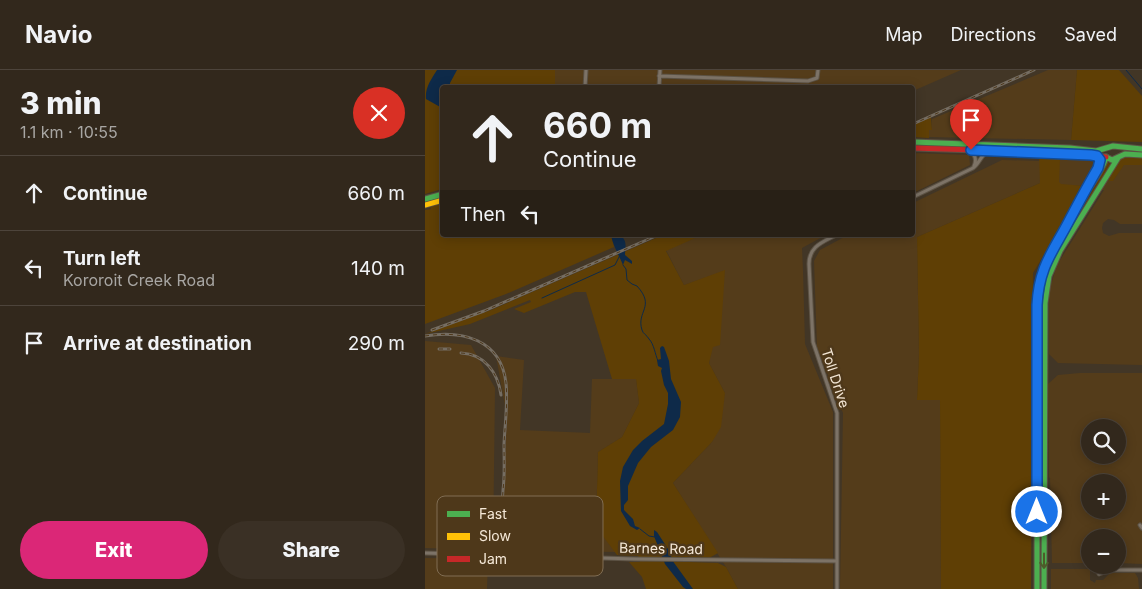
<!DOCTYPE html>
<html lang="en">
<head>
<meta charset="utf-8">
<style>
	:root { --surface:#32281c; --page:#3a3025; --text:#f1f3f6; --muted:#a8a6a3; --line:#4d443b; --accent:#db2777 }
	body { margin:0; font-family:Inter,sans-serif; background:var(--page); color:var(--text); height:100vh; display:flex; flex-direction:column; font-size:19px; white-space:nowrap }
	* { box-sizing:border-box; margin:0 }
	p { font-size:16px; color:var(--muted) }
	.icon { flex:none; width:28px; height:28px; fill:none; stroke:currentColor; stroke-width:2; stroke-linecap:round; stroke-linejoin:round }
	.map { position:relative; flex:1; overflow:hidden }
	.details { display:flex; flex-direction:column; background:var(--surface); width:425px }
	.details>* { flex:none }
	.top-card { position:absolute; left:15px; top:15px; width:475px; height:152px; border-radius:5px; box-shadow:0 2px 12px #0003,0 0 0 1px var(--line); background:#32281c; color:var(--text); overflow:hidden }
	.buttons { position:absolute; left:656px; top:349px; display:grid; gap:10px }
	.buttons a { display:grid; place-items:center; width:45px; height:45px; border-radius:50%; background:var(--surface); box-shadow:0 2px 12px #0003,0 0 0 1px var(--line); font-size:25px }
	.pin { position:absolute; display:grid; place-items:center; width:42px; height:42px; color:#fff; margin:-51px -21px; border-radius:50% 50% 50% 0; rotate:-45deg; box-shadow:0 0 5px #0007 }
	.pin .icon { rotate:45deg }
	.me { position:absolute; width:55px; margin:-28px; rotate:0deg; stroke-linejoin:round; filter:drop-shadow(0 0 4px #0008) }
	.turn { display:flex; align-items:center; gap:18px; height:105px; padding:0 20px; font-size:22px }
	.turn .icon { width:65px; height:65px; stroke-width:2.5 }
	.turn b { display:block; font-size:35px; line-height:42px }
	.then { display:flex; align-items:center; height:48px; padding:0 20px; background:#0003; gap:10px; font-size:19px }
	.round { display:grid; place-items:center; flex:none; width:52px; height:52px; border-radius:26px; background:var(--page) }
	.summary { display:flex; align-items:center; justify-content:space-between; height:85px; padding:0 20px }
	h1 { font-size:30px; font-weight:800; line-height:38px }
	.button { display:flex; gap:10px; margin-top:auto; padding:10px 20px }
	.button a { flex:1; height:58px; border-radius:30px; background:var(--accent); color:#fff; font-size:20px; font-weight:800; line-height:58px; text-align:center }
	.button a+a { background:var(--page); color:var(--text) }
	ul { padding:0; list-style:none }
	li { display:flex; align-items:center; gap:15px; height:75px; padding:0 20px; border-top:1px solid var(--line) }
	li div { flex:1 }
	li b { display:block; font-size:19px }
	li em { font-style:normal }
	header { display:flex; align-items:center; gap:30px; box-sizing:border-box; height:70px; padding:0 25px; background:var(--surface); border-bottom:1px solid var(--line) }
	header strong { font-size:24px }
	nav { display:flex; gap:28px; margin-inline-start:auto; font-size:18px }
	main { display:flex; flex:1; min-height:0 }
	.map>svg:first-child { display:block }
</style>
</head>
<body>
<header>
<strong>Navio</strong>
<nav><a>Map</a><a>Directions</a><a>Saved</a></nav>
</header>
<main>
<section class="details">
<div class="summary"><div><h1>3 min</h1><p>1.1 km · 10:55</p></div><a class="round" style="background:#d93025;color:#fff"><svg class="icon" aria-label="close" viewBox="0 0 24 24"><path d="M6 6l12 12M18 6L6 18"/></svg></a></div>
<ul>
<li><svg class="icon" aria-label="ahead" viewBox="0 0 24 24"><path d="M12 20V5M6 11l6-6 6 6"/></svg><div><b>Continue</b></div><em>660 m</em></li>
<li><svg class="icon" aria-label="left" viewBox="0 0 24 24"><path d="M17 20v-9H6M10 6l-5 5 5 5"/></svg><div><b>Turn left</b><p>Kororoit Creek Road</p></div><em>140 m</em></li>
<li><svg class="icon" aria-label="arrive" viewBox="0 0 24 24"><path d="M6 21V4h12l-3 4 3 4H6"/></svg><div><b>Arrive at destination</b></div><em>290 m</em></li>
</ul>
<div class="button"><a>Exit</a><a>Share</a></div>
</section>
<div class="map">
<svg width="717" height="519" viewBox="0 0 717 519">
	<rect width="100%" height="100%" fill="#423626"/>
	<path fill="#543c1a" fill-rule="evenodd" d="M130,0H536L488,21V18H129Z
		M623,0H652L646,70L504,67V60H507V49Z
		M488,83L544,85L545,95L488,123Z
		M632,87L666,89L671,95L660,116L636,115L633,112Z
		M717,87V154H695L689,150L683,149L678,153L677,158L678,163L684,166L694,163H717V295L633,293L624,284V221L632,195L679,120H675L695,88Z
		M577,90L615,91V113L492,167L494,284L492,330H515L516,519H415L418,343L392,277L389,191L395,180L423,165H488V133Z
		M276,165H401L377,178L378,201L380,274L408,342V519H313L301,497L248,413L287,372L300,323L284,293L300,201L259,215L241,180Z
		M0,271L46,275L70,318L68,480L0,478Z
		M71,286L99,290L95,360L165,363L167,309H211L214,333L197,367L173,382L171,456L191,482L75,480L82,347Z
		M655,303H717V494L693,493L692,468H665V493H627L625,408L624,407L623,314L633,305ZM665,358H692V385H665ZM665,412H692V440H665Z
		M0,488L63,489L62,519H0Z
		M626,499H665V510L670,513L671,510H678L685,503H710L713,508L714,519H626Z"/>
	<path fill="#5f3f05" d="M0,0H130V17L18,18L17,119L0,124Z
		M652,0H694L717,26V72L646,70Z
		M506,47L507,60H504V68L488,67V55Z
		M614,85H631L635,89L634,112L636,114L660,116L608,203L606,519H516L515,330H492L494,284L492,167L615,113Z
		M702,86L717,87V95H699L688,111H684L683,107L695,88Z
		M682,92L686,94V96L632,182L623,205L616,261L615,295L614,289C614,259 612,230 620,201C629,168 662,128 680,98Z
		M17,133L18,165H186L189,177L81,224L0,254V140L6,139L5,137Z
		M238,165H277L241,181L259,215L300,200L295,275L288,277L284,293L300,323L296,357L287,372L248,413L293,483L284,488H263L265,492L293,493L301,497L313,519H221L217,507L204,492H215L213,486L192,485L171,457L173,382L197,367L214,333L211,309H187L161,222H150L99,243L89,239L106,232L105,230L45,254L0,264L66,240Z
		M618,304V398H617L614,393L616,356L615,314L616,307Z"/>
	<path fill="#0e2a49" d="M12,0H32L25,13V17L18,18L17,38L1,29C0,17 6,10 12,0Z
		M186,165H195C203,171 200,177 200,185L207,191V194L200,190L198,195C194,185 188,176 186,165Z
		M237,276L239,277L244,291L246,309L256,332L255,347L248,360L226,377L213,393L203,416V430L199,435V440L208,449L210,456L215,458L212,460L205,456L196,441L195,411L198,397L208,380L217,371L239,354L243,334V323L239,315L236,301L237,298L233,296L232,290L236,289L235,278Z
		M229,460L232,462L245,482L247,490L268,519H261L258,517L240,494L229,466Z"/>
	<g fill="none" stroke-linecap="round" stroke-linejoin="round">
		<path stroke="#0e2a49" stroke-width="1" d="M701,0L717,19
			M198,195L201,199L202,210L207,214L212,216C231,237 211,241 217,260C218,264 222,265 224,269C229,274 230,284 233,291
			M117,228L190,195L195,185
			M215,459L224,466L230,467"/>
		<defs>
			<path id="street" d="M234,6L383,11L392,8L393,0
				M160,18L161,0
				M234,18L235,0
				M544,81C550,83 552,90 549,96
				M488,127L548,98C555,93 556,84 564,81
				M411,165C398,172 384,176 384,194L388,272L412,343V519
				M715,455L717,458
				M0,483L210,489L412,491
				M674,504L685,500H717"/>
			<path id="fast" d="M488,72L645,78L671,81L688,76L717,79
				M681,87L687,90L700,84L717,85
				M667,108L674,94L671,85
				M0,129L18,124
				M612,519V254C613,204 626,175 653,134C663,119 675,105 681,88
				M619,519L620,233L624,206L635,181L693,88"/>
			<path id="slow" d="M0,135L18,130"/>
			<path id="jam" d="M488,78L616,82L681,87"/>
		</defs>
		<use href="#street" stroke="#5c5244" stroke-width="5"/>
		<use href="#fast" stroke="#5c5244" stroke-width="7"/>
		<use href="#slow" stroke="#5c5244" stroke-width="7"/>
		<use href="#jam" stroke="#5c5244" stroke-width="7"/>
		<use href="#street" stroke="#7d7367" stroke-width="3"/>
		<use href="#fast" stroke="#4caf50" stroke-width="5"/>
		<use href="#slow" stroke="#ffc107" stroke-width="5"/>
		<use href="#jam" stroke="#c62828" stroke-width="5"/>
		<defs>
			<path id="rail" d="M488,54L609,0
				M7,260L59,241L233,165
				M0,266C37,260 76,269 81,313C83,333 80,354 79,374C79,389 80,404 78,420C77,439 74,457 74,477
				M14,279H25
				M36,283C60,284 73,303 76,325"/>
		</defs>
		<use href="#rail" stroke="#756d62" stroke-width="3"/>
		<use href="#rail" stroke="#4e381a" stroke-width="1" stroke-dasharray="4" stroke-linecap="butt"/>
	</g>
	<defs><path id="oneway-shaft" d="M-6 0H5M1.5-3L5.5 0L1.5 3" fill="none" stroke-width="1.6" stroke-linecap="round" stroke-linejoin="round" transform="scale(1.25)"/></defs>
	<use stroke="#4d5c2a" href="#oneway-shaft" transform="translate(619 491) rotate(90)"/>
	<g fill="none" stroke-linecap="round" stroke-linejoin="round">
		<defs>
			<path id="route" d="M546,80L666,85L672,86L675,90L673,98C663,115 654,132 645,149C628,182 614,196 612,235V442"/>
		</defs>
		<use href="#route" stroke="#114b97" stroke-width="12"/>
		<use href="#route" stroke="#1a73e8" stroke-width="9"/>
	</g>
	<g text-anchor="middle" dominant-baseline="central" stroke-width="5" stroke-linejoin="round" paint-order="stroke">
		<g font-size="14" fill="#f5e8d7" stroke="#4e381a">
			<text transform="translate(411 308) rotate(72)">Toll Drive</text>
			<text transform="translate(236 478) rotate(1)">Barnes Road</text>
		</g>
	</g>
	<rect x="12" y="426" width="166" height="80" rx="8" fill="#4e381a" stroke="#806d53" stroke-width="1"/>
	<rect x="22" y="441" width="23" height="6" fill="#4caf50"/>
	<rect x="22" y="463" width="23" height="7" fill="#ffc107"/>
	<rect x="22" y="486" width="23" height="6" fill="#c62828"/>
	<g font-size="14" fill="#f5e8d7">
		<text x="54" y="449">Fast</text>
		<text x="54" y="471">Slow</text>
		<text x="54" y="494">Jam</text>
	</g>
</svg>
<div class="buttons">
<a><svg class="icon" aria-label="search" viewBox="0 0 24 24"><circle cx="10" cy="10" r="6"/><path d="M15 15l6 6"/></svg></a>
<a>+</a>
<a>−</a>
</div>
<div class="pin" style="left:546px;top:80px;background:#d93025"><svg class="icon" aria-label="arrive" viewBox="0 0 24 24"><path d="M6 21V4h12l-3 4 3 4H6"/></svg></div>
<svg class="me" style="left:612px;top:442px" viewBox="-20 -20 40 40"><circle r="17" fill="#1a73e8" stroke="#fff" stroke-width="3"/><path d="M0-11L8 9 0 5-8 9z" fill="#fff"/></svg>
<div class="top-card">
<div class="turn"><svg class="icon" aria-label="ahead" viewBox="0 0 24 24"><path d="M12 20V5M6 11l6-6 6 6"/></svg><div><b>660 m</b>Continue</div></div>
<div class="then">Then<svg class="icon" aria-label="left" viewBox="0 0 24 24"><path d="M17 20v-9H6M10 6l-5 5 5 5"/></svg></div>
</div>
</div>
</main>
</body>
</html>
